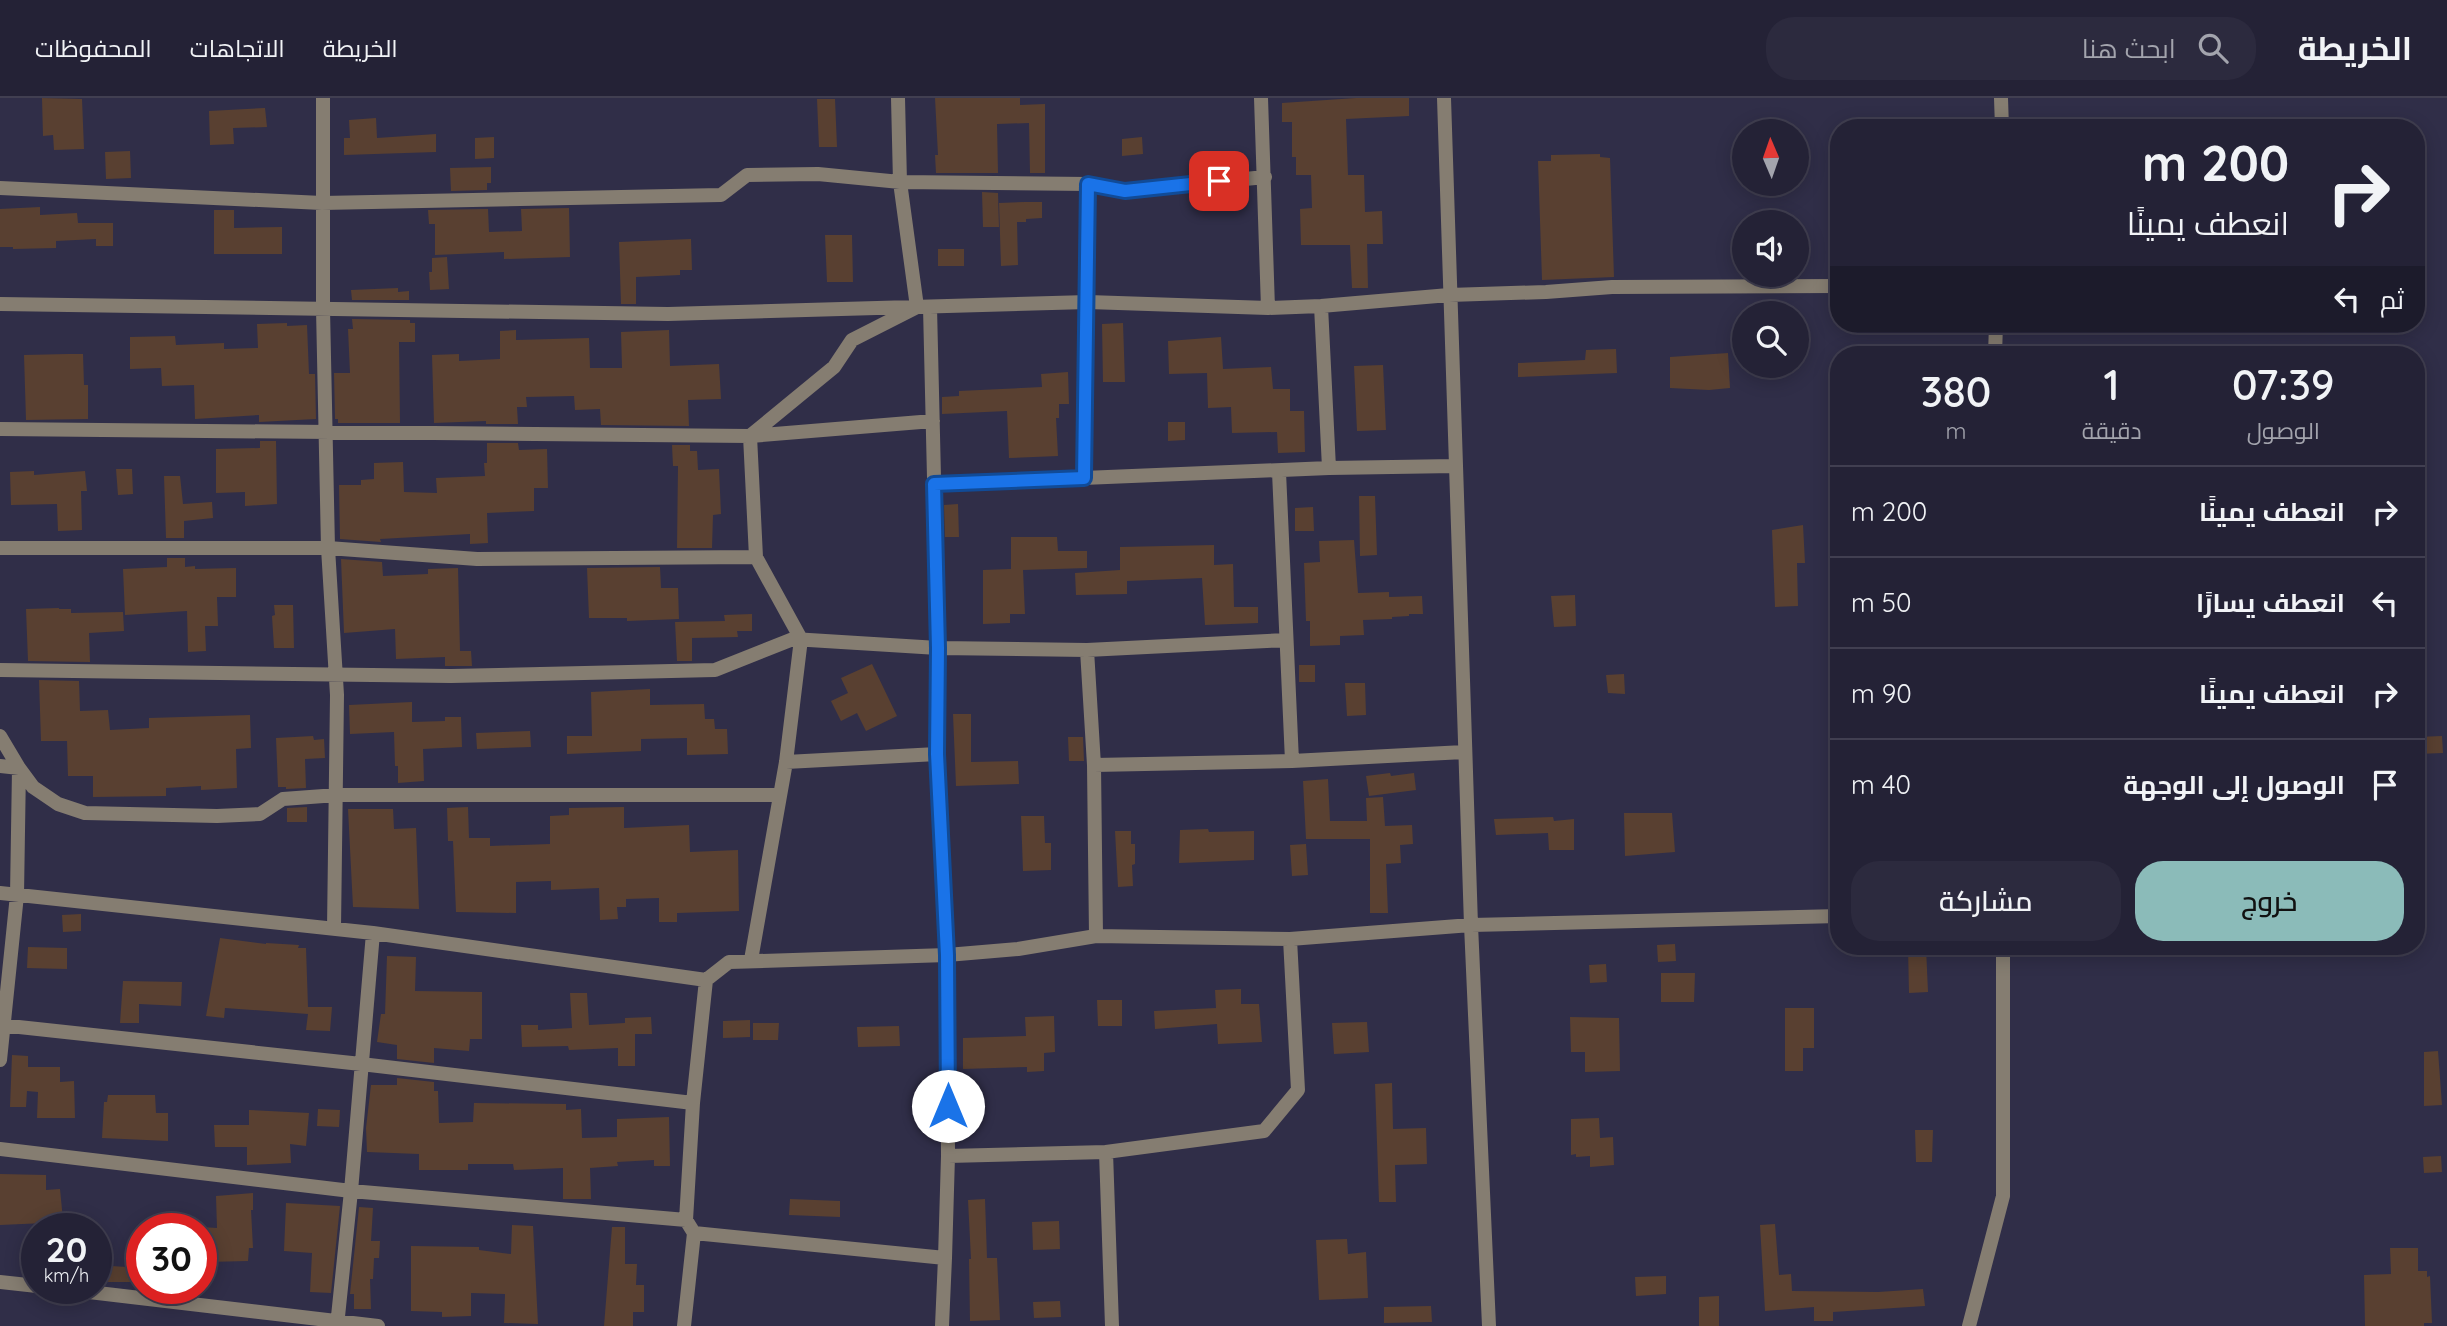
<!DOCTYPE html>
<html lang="ar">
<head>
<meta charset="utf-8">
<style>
	:root { --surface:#242236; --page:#2c2a3e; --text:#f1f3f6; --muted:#a3a4ad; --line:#413f51; --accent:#8bbbb9 }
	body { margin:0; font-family:Quicksand,Cairo,sans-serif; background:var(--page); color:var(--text); direction:rtl; height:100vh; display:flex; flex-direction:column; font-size:26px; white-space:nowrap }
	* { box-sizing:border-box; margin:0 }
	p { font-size:23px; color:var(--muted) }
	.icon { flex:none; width:38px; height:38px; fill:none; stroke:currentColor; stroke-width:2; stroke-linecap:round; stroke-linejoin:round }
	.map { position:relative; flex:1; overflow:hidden; direction:ltr }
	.sheet { position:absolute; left:1830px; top:248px; width:595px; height:609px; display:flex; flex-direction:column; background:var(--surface); border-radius:28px; box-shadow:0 4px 18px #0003,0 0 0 2px var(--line); direction:rtl }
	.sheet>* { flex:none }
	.guide { position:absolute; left:1830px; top:21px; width:595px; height:214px; border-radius:28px; box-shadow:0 4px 18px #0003,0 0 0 2px var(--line); direction:rtl; background:#242236; color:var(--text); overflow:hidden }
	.needle { width:46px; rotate:358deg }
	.controls { position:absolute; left:1732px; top:21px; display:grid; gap:14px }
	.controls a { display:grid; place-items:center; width:77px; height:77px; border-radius:50%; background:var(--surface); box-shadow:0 4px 18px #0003,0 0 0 2px var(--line); font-size:35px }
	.speed { position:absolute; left:21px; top:1115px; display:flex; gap:14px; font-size:35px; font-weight:700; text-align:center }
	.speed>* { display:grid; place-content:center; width:91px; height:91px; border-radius:50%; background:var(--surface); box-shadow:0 4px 18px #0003,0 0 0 2px var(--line); line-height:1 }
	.speed small { font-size:18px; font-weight:400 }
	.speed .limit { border:10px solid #d22; background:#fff; color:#111 }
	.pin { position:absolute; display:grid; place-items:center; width:60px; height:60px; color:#fff; margin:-30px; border-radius:14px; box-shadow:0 4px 10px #0006 }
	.me { position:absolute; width:77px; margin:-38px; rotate:0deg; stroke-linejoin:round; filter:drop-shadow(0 0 5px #0008) }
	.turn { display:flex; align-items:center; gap:24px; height:147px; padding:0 21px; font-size:32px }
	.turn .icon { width:91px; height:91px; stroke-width:2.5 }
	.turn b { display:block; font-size:49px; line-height:60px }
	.then { display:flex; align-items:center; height:66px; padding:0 21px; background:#0003; gap:14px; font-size:26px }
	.eta { display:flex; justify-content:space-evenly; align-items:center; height:119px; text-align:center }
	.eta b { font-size:42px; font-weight:600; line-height:49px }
	.cta { display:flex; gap:14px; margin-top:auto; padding:14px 21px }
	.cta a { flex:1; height:80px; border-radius:28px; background:var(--accent); color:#111; font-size:28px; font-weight:600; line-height:80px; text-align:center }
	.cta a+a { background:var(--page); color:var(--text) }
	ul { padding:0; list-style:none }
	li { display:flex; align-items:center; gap:21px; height:91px; padding:0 21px; border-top:2px solid var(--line) }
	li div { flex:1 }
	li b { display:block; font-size:26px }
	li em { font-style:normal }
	header { display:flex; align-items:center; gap:42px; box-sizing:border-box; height:98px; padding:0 35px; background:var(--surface); border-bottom:2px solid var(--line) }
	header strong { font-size:33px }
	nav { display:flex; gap:38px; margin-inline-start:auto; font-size:24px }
	.search { width:490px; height:63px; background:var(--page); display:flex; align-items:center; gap:18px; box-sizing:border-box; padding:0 24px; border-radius:28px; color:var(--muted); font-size:26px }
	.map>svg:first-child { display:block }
</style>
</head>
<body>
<header>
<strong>الخريطة</strong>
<div class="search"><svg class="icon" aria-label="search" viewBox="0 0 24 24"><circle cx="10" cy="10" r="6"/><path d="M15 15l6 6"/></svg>ابحث هنا</div>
<nav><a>الخريطة</a><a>الاتجاهات</a><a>المحفوظات</a></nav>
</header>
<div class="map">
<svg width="2447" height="1228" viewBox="0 0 2447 1228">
	<rect width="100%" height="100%" fill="#302e48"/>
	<path fill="#594031" d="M42,0L82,1L84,51L54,52L53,37L43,38Z
		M935,0H1020V7L1045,6V75H1030L1029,25L997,26L998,75H936L935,57H938Z
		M1356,0H1409V18L1346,21L1348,77H1364L1365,114L1382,113L1383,146H1367L1368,190H1352L1350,147H1301L1300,111L1312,110L1311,77H1296V59H1292V24H1282V5Z
		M817,1H835L837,49H819Z
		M265,10L267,29L233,30L234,46L210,47L209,13Z
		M376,20L377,40L436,36V54L344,57V40H350L349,22Z
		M494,39V60L475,61V40Z
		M1142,39L1143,56L1122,58V41Z
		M130,53L131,80L106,81L105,54Z
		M1600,56V59L1610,60L1614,179L1542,182L1538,63H1551V57Z
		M491,69V85H487V92L451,93L450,70Z
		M982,94L998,95L999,129H983Z
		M1025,104H1042V120L1026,121V124H1017L1018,167L1001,168L999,105Z
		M40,109V117L77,115L78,125H113V148H96V141L56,143V150L13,151V149H0V111Z
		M569,110L570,159L504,161V154L435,157V126H429L428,112L488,111L489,134L522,133L521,111Z
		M214,112H234V130L282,129V156H214Z
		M825,137H852L853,184H827Z
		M691,141L692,172H680V177L636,179V206H621L619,144Z
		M938,151H964V168H938Z
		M447,159L449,191L430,192L429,174H432V160Z
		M398,190V194L409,193V202H352L351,192Z
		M352,221L410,222V225H415V244H399L400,325H338V321H335L334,275H350L348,231H353Z
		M287,225V228L307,227L309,276H315L316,321L259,324V317L195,321L194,287L162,288L161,270L130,271V239L175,238L176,247L224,245V251L258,250L257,226Z
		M1123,225L1125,284H1103L1102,226Z
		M516,232V242L589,240L590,270H622L621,234L669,232L670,268L719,266L721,301L688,302L689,328L601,327L600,311L575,312L574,298L526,299L527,309H517L518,326H486V323L434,325L432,257L459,256V263L500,261V233Z
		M1221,239L1223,271L1271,269L1273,291H1290V313H1304L1305,354L1278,355L1277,334L1232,335L1231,309L1208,310L1207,275L1169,276L1168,243Z
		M1616,251L1617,275L1518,279V265L1585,262L1586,252Z
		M1728,255L1730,290L1709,292L1670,290V259Z
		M68,256H83L84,287H88V321L26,322L24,257Z
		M1383,267L1386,332L1357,333L1354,268Z
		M1068,274L1069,306H1059V320H1056L1058,358L1009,360L1007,313L942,316V299L959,298V293L1042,289L1041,276Z
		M1168,324H1185V342L1168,343Z
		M260,343H276L277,406L245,408V394L216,395V351L260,350Z
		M487,345H518L519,352L547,351L548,390H534V413L487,415L488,445L470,446V436L380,441L381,444L340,441L339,387H361V382L374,381V365L403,364L404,394L437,395L436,380L485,378L484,365H487Z
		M672,347H690V353H697L698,372L719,371L721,416L713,417L712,450H677L678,368H673Z
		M116,371H132L133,396L118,397Z
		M34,373V377L85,373L87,393H81L82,432L58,433L57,406L11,407L10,374Z
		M164,378H180L183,406L212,404L213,420L184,423V440H166Z
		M1359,398H1375L1377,457L1360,458Z
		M958,406L959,439H945L944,407Z
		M1313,409L1314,433H1295V410Z
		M1803,427L1805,465H1797L1798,508L1775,509L1772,432Z
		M1011,439H1057L1058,453H1087V470L1023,472L1025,516H1010V525L983,526V472L1011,471Z
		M1354,442L1358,495L1389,494V499L1422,498L1423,516H1409V518L1392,519V521L1363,522L1364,537L1340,538V547L1310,548V523H1306L1304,465L1320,464L1319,443Z
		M1214,447V467L1233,466L1234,509H1258V525L1205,527L1202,480L1127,483V496L1076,497L1075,475L1120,472V449Z
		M167,460H185V469L195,468V471L236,470V499H217L218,528H205L206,553L188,554L187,513L125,517L123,471L167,469Z
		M341,461L382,464L383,478L428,476V471L458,470L460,553H471L472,568H445V559L396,561L395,531L344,535Z
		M660,469L661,490H678L679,521L627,523V520H589L587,470Z
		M1575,497L1576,528L1554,529L1551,498Z
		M274,507H293L294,550H274L272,518L275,517Z
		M59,510V511H71V515L123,514L124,533L89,535L90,564L28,563L26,511Z
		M752,516V533H737L738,539L692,540V563H677L675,524L725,523L724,517Z
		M872,566L897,618L866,633L857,615L841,623L831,603L848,595L841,580Z
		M1299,567H1315V584H1299Z
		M1624,576L1625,596L1608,595L1606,577Z
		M39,582L79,583L80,613L108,612L110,632L149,630V620L250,617L251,650L236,651L237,690L201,692V688L166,690V698L93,699V678H68L67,643H41Z
		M1345,585H1365L1366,617L1347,618Z
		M650,591V607L704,606L705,621H714L715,631H727L728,656L687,657V640L641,641V653L567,656V638H592L591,594Z
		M412,604V624L445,623V619H461L462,649L423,651L424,683L398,685V668H395L394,634L350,636L349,607Z
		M953,616H971V664L1018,663L1019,686L956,688Z
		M530,633L531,649L477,651L476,635Z
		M313,638L314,642L324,641L325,660L305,661L306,690L286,691V689H278L276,640Z
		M2442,638L2443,655L2417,656V639Z
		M1068,639H1083L1084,663H1069Z
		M1390,675L1391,678L1414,675L1416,692L1369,698L1366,678Z
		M1328,681L1330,723H1367L1366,700L1383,699L1385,728L1412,727L1413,746L1400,747L1401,765L1386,766L1388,815H1370V741H1306L1303,683Z
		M307,709V724H287V710Z
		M468,709L469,740H490V748L550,746V718L569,717V710L624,709V730L689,727L690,754L738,752L739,813L677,815V824H659V800L626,801V809H617L618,821L600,822L599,790L551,792V783L516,784V815L456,814L453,743H448L447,710Z
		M348,711H393L394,731L416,730L419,811L353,809Z
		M1624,715H1672L1675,754L1625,758Z
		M1021,718H1044L1045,745H1051V772L1023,773Z
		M1553,719L1554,723L1574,721V752H1549L1548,735L1496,737L1494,721Z
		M1208,731L1209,734L1254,733V762L1179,765L1180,732Z
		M1115,733H1131V746H1135V766L1132,767L1133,788L1118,789Z
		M1306,746L1308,777L1292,778L1290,747Z
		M81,816V833L63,834L62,817Z
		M220,840L266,846V845L299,847L298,850H306L308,909H332L330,933L306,932L308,916L225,910L224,920L206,918Z
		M1675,846L1676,863L1658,864L1657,847Z
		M28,849L67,850V871L27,870Z
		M1908,849H1926L1928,894L1909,895Z
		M387,858L416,859L415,893L482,894V941H470L469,953L434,950V965L397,961V947L377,944L381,916H385Z
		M1606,866L1607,884L1590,885L1589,867Z
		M1661,875H1695L1694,904H1661Z
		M123,883L182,884L181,908L139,906V925H120Z
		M1241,891V906H1259L1262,944L1218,946L1217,926L1155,931L1154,913L1216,910L1215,892Z
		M570,895H587L589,927L625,925V920L651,919L652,936H635V968H618V950L569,952L568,948L522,949L521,927H538V932L572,930Z
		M1097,902H1122V928H1098Z
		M1785,910H1814V950H1803V973H1785Z
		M1054,918L1055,954L1044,955V973L1027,974V969L963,971V940L1026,938L1025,919Z
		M1570,919L1619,920L1620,973L1585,974V954H1571Z
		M750,922V939L723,940V923Z
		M1367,924L1369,954L1334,956L1332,925Z
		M753,925H779L778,942H753Z
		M899,928L900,948L858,949L857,929Z
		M2438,953L2442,1007L2424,1008V954Z
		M12,957L28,958V969H60V984L74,983L75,1020H37L38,994L27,993L26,1009H10Z
		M397,980L434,984V993H438L439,1025L473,1024L474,1005L566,1006V1012L581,1011L582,1040L617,1039V1021L669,1019L670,1068H654V1062L617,1064L618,1068L590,1070L591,1101H563V1070L514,1072L513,1066H468V1072H419V1056L367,1054L366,1030L371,987H397Z
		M1392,985L1393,1031L1426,1030L1427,1066L1395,1067L1396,1104H1379L1375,986Z
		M108,997H155L156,1015H168V1043L102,1040L104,1004H107Z
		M318,1011L340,1012L339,1029L317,1028Z
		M249,1012L309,1015L306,1048L290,1046L291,1065L247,1067V1049H215L214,1027H249Z
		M1599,1020L1600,1040L1613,1039L1614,1067L1590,1069V1058L1576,1059V1056L1571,1057V1021Z
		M1915,1032H1933L1932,1064H1916Z
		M2441,1058L2442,1074L2424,1075L2423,1059Z
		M0,1076L46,1077V1092L60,1091L63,1122L45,1123V1125L0,1127Z
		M253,1095V1112H251L253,1150H249L248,1163L207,1164L206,1146H201V1129L217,1130L216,1098Z
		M790,1101L840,1103V1119L789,1117Z
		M985,1101L987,1160H997L1000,1222L970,1223L969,1161H971L968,1102Z
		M286,1105L340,1108L331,1195L310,1194L312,1155L284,1153Z
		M359,1109L373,1110L371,1143H380L379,1160H374L373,1181H370L371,1211H354V1196H350Z
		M1059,1123L1060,1151L1033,1152L1032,1124Z
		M1775,1126L1779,1177L1791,1176L1792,1193L1878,1194L1923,1191L1925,1208L1833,1214V1223H1814V1209L1765,1213L1760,1127Z
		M512,1127L533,1128L538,1226L504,1225L505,1196L471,1195V1218L442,1219V1214L411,1213V1148L479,1149V1152L511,1156Z
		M612,1129H625V1166H637L636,1187H644V1214H633V1228H604Z
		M1347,1141L1348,1156L1366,1154L1368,1200L1319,1202L1316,1142Z
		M2390,1150H2418V1173H2427V1179L2430,1178L2432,1225H2424V1228H2365L2364,1177L2391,1176Z
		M96,1167L142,1170V1184H96Z
		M1666,1178V1196L1636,1198L1635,1179Z
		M1719,1198V1228H1699V1199Z
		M1060,1203L1061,1219L1034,1220L1033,1204Z
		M1431,1208L1432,1224L1384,1225V1209Z"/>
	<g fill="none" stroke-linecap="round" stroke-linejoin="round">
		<path stroke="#857d71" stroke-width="14" d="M323,0V211L328,450L337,597L334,831
			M1261,0L1268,210
			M1444,0L1471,827L1489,1228
			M2001,0L2002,30
			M0,90L322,105L721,97L747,77L818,76L900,84L1088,86L1125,93L1265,79
			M0,206L668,216L1088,204L1268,210L1321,208L1449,197L1546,194L1612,189L1839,188
			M1321,208L1329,370
			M930,209L938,550L937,656L947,857L948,1058L1106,1054L1112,1228
			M1995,257L1996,226
			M0,331L750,338L933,323
			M1279,374L1292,663
			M1084,380L1088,86
			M934,386L1329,370L1455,368
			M0,450H328L477,461L756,459
			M1087,552L1094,667L1096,838
			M0,572L451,578L715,572L793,541L938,550L1087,552L1286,542
			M0,638L19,670L17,797L0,962
			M786,664L937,656
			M1094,667L1292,663L1464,654
			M0,668L19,670L33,689L58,706L85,715L217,718L260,716L283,701L337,697H779
			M0,795L373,835L706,882L729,864L947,857L1018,851L1096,838L1290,841L1471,827L1839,818
			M751,862L786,664L801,541L756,459L750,338L834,269L852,242L917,209L900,84L898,0
			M0,927L361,966L693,1005
			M0,1051L351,1093L686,1122
			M1106,1054L1264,1033L1298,992L1290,841
			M694,1135L945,1160L942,1228
			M945,1160L948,1058
			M0,1184L37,1188
			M55,1190L378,1228
			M337,1228L351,1093L373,835
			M684,1228L694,1135L686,1122L693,1005L706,882
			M1969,1228L2003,1098V849"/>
	</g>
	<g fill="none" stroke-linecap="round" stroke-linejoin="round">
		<defs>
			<path id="route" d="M948,1008L947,857L937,656L938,550L934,386L1084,380L1088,86L1125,93L1219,83"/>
		</defs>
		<use href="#route" stroke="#114b97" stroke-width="18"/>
		<use href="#route" stroke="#1a73e8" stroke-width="12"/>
	</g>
</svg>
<div class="controls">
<a><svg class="needle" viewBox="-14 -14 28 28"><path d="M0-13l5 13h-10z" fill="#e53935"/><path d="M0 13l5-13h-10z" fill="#a3a4ad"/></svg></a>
<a><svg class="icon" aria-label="sound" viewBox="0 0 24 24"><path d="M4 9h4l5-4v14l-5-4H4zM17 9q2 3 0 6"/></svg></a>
<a><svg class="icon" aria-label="search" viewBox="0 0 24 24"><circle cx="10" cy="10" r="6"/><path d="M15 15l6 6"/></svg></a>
</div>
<div class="speed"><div>20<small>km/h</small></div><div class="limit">30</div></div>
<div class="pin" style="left:1219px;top:83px;background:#d93025"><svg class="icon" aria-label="arrive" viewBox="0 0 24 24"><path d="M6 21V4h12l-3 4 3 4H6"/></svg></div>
<svg class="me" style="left:948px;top:1008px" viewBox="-20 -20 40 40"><circle r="19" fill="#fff"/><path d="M0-13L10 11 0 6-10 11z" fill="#1a73e8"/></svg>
<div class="guide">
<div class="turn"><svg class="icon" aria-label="right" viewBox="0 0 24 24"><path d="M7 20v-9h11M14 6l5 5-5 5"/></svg><div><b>200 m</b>انعطف يمينًا</div></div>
<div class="then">ثم<svg class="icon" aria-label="left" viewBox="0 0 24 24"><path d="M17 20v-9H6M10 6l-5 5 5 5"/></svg></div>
</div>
<section class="sheet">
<div class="eta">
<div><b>07:39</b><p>الوصول</p></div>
<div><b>1</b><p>دقيقة</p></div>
<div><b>380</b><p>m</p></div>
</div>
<ul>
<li><svg class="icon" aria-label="right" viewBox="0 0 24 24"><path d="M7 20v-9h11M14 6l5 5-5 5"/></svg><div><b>انعطف يمينًا</b></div><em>200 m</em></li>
<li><svg class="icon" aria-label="left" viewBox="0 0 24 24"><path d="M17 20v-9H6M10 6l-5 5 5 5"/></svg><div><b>انعطف يسارًا</b></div><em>50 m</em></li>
<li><svg class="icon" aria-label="right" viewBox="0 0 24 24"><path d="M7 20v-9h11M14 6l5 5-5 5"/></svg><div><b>انعطف يمينًا</b></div><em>90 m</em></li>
<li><svg class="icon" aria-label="arrive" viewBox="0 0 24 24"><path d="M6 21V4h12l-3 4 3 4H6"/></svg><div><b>الوصول إلى الوجهة</b></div><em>40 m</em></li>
</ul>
<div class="cta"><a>خروج</a><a>مشاركة</a></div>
</section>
</div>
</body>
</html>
